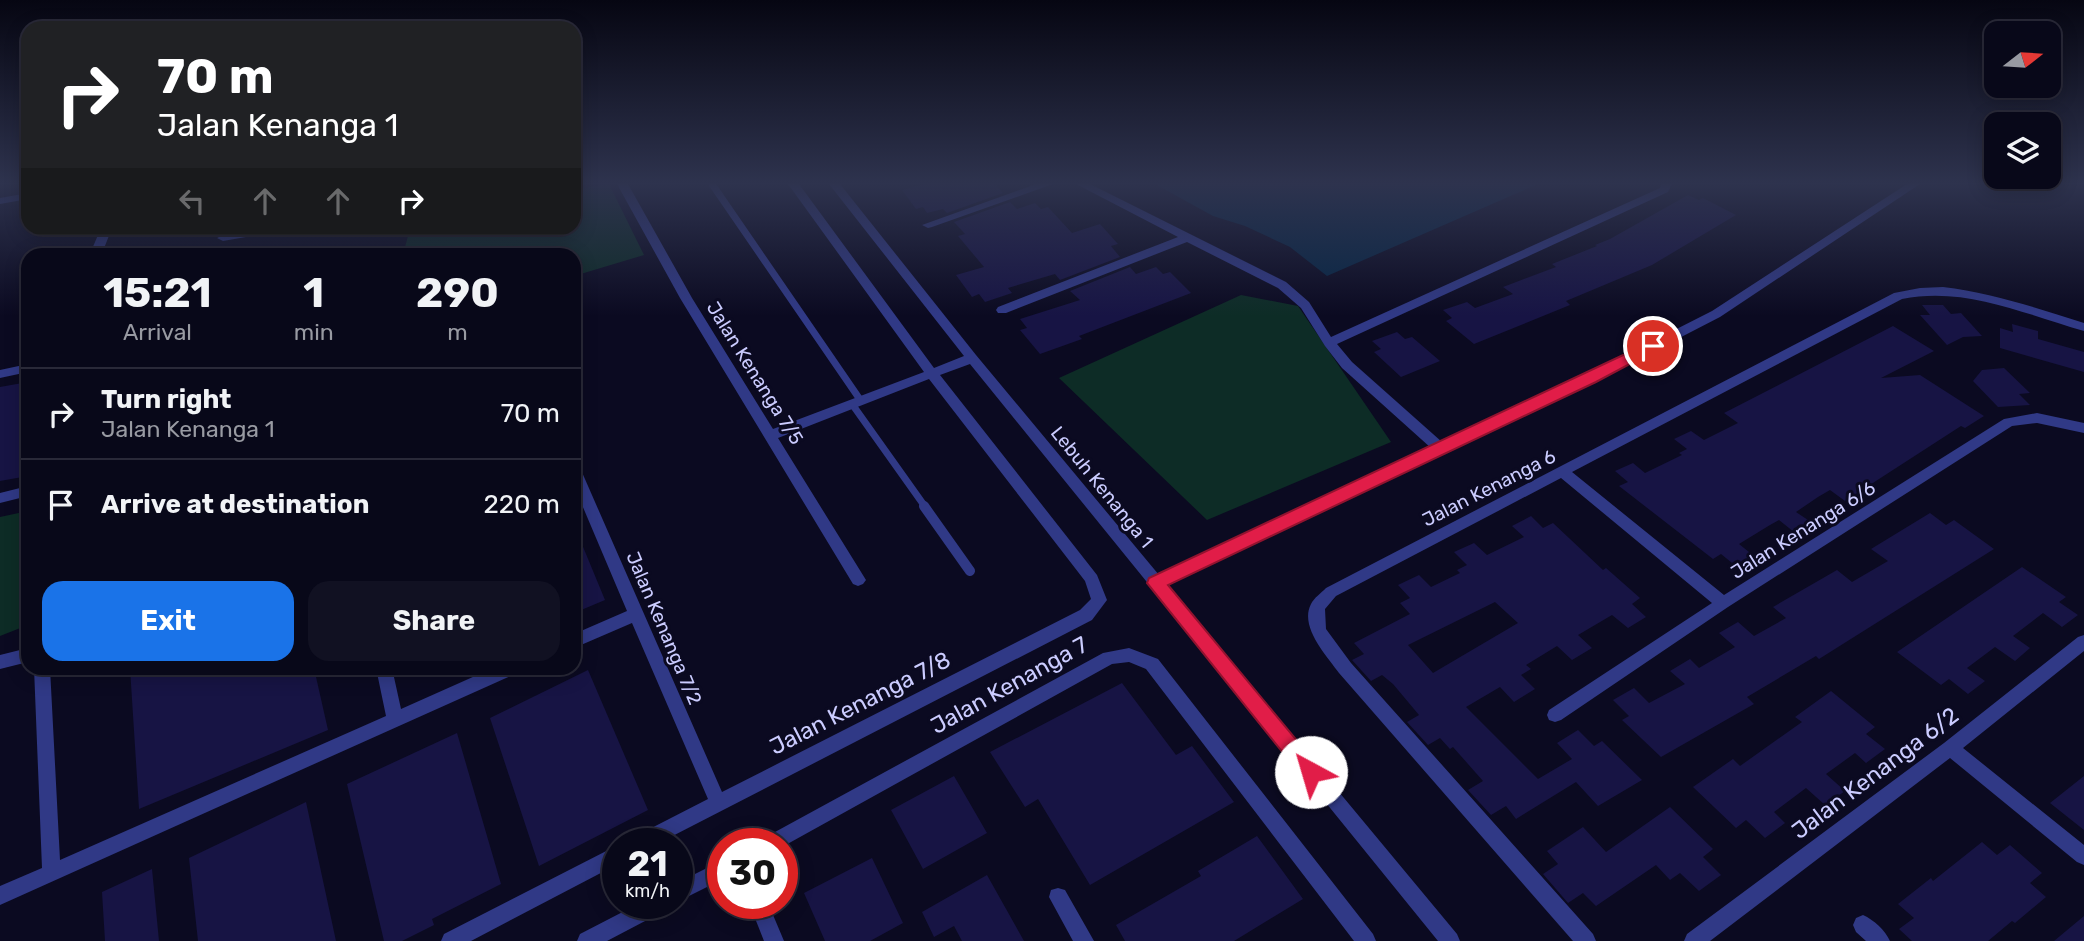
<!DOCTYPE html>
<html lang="en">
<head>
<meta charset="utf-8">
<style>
	:root { --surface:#080819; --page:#112; --text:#f1f3f6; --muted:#989aa2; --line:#292938; --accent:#1a73e8 }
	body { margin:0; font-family:Rubik,sans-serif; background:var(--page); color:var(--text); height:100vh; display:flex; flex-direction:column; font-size:26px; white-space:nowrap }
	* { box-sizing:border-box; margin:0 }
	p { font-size:23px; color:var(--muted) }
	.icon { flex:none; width:38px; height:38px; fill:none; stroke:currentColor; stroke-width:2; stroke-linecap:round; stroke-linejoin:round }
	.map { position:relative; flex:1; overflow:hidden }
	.side { position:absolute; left:21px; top:248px; width:560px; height:427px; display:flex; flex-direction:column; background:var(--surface); border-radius:21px; box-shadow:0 4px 18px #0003,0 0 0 2px var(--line) }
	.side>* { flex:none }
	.banner { position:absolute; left:21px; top:21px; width:560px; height:214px; border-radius:21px; box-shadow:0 4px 18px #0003,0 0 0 2px var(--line); background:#202124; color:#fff; overflow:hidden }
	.needle { width:46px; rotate:73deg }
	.fabs { position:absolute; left:1984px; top:21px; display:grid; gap:14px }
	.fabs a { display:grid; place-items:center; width:77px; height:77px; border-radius:14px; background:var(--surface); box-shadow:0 4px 18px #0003,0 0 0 2px var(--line); font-size:35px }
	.speed { position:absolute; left:602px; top:828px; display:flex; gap:14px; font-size:35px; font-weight:700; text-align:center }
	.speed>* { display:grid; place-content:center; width:91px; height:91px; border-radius:50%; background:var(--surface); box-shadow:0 4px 18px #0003,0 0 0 2px var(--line); line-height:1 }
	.speed small { font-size:18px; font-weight:400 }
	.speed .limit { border:10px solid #d22; background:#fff; color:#111 }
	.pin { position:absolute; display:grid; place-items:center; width:60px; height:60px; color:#fff; margin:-30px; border:4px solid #fff; border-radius:50%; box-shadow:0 2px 7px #0007 }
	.me { position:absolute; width:77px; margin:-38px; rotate:321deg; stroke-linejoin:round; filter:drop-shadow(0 0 5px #0008) }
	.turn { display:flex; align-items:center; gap:24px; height:147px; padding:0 21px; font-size:32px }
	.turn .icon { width:91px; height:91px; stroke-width:2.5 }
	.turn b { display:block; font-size:49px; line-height:60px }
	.lanes { display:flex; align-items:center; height:66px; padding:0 21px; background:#0003; justify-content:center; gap:35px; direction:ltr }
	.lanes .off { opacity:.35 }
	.eta { display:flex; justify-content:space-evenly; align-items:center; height:119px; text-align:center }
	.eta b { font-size:42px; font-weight:700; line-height:49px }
	.action { display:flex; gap:14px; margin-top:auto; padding:14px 21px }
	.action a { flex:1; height:80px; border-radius:21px; background:var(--accent); color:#fff; font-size:28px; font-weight:700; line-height:80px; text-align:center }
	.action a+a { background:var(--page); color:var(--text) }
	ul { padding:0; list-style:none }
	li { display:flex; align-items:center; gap:21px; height:91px; padding:0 21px; border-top:2px solid var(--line) }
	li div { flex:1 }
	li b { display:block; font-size:26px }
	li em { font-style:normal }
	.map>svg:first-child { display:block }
</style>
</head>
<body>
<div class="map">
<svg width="2084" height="941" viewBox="0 0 2084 941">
	<rect width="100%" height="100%" fill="#0b0a21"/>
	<path fill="#0d2c26" d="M606,184H609L644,255L574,276V256L403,255L410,228H574V190Z
		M1241,295L1298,306L1391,442L1207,520L1059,378Z
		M28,511V625L0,636V517Z"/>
	<path fill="#062645" d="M1155,184H1538L1327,276L1290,247L1245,226L1213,216Z"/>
	<path fill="#171444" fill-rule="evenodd" d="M924,184H995L1003,193L947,213L943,209L927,213L923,207L916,209L902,190Z
		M1688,195L1699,200L1703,198L1736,215L1652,265L1566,301L1570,305L1474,344L1446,321L1452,318L1443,310L1467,302L1475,308L1513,294L1503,287L1556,267L1552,264L1597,246L1595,245L1610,239Z
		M1010,202L1017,209L1035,203L1041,209L1048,207L1072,233L1100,224L1118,244L1111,246L1120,257L1060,280L1055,274L1008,288L1012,293L985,302L979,294L972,297L956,275L984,267L958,236L965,234L954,222Z
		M1130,267L1136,274L1156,267L1163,274L1170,272L1191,293L1079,336L1082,339L1040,354L1020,330L1027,328L1020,319L1080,300L1070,291Z
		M1922,305H1943L1951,314L1961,313L1982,336L1963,337L1947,345L1920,315H1930Z
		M2012,324L2038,331V339L2084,352V372L2000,348V328L2013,332Z
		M1893,326L1934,351L1881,378L1920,375L1984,416L1965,428L1961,426L1845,501L1830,490L1818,497L1796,512L1811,522L1794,532L1779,520L1770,525L1739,544L1754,556L1737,567L1721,554L1713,559L1619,486L1628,482L1615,471L1633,463L1645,473L1682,455L1679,453L1687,449L1674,439L1691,431L1704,440L1738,423L1724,413Z
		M1397,332L1405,339L1412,337L1440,361L1401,377L1374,352L1381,349L1372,341Z
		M2004,368L2030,393L2019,394L2030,405L1998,407L1973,381L1982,370Z
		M28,382V476L0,481V387Z
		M1930,513L1946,525L1954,520L1994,549L1819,659L1816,656L1747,697L1754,704L1661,757L1622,720L1629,716L1613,700L1634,688L1649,703L1685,684L1670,671L1690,659L1699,668L1735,647L1719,633L1738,622L1754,636L1786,618L1773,607L1837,570L1852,582L1888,561L1871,549Z
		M1531,516L1543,528L1553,523L1603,570L1606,568L1640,598L1632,604L1646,617L1628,628L1612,615L1578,635L1592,648L1572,660L1557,646L1526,665L1531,669L1521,675L1535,689L1514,702L1500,687L1466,707L1538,779L1572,759L1557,743L1578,730L1594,746L1602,741L1642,780L1598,806L1576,782L1516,819L1506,806L1491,815L1468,790L1483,781L1453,747L1450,749L1440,738L1428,745L1407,722L1419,715L1393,684L1382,675L1371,681L1352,660L1364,654L1354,643L1410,614L1400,603L1410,598L1398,585L1419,575L1431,587L1460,573L1457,570L1467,565L1454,552L1474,543L1487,555L1524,537L1512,526ZM1495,602L1518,623L1433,673L1408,645Z
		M574,525L605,600L574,613Z
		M2022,567L2066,597L2059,602L2078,615L2062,627L2043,613L2013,636L2030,648L2015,661L1995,647L1967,668L1985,681L1968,694L1949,679L1941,685L1897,652Z
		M130,668H314L328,730L139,809Z
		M588,670L648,810L539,866L490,718Z
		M1122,683L1176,755L1192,746L1234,802L1090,885L1038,799L1025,807L990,752Z
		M1831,691L1875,727L1866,734L1885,749L1866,763L1855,753L1826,774L1845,791L1825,805L1806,788L1774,812L1785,823L1765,838L1746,820L1736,828L1693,787L1733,759L1740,766L1802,722L1795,717Z
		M457,733L501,884L432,919L434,925L402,941H384L347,784Z
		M954,776L987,833L923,869L891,810Z
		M2084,776V830L2050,803Z
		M306,802L336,941H198L189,858Z
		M1670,807L1713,849L1703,857L1721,875L1699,891L1680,873L1670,880L1656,865L1596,906L1583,893L1568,903L1543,874L1558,864L1547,851L1583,827L1606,852Z
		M1257,836L1303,899L1234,941H1125L1116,925L1201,876L1198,871Z
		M1982,842L1997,855L2010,845L2042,873L2030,883L2046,897L2015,923L2012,921L1988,941H1912L1899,929L1914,918L1898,904L1931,878L1933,881Z
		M872,858L903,923L870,941H825L804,893Z
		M152,869L159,941H105L102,892Z
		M987,875L1024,941H962L954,926L934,937L922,912Z
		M2084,916V941H2054Z"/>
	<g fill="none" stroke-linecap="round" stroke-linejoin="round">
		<path stroke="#303986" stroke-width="7" d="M712,184L861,401
			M852,404L926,508"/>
		<path stroke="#303986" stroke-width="10" d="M924,506L970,571"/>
		<path fill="#303986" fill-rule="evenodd" d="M617,184H628L692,298L773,429L924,372L788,184H799L934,368L964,356L829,184H840L976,355L1159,575L1431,448L1342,368L1325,346L1301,308L1278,288L1187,242L1006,313H998L996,310L998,307L1178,237L1076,184H1090L1286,282L1309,302L1331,337L1660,188L1661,184H1672L1668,192L1337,344L1352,362L1442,442L1586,375L1712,311L1907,184H1920L1720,317L1596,381L1167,585L1457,934L1460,941H1438L970,364L940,375L1097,575L1107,600L1092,620L657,844H629L632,838L708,799L632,623L574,648V634L627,611L574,486V465L581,470L722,792L1080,610L1091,599L1085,581L929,379L778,438L866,580L863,584L858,586L853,584L680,298Z
			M1036,184H1053L932,227L928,228L922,225Z
			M28,193V199L0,204V198Z
			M101,228H112L101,256H89Z
			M264,228H287L281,231L223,241L217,238L223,235Z
			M1943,287C1992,293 2037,308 2084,323V331C2024,314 1965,286 1902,299L1572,472L1724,595L2004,419L2037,413L2084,423V433L2037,423L2012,426L1728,607L1561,720L1555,722L1549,720L1547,715L1549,710L1712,603L1561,478L1336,596L1325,609L1326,629L1351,663L1593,934L1596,941H1573L1339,673C1327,656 1299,627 1311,604C1314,598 1321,593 1326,588L1894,293L1920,288Z
			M28,364V372L0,378V370Z
			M28,486V496L0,503V493Z
			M2084,635V651L1963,748L2084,845V865L2077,862L1950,758L1710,941H1684L1687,934L1944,743L2078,637Z
			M28,648V662L0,669V655Z
			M1129,648L1158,659L1373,934L1376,941H1354L1146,669L1129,662L1112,664L782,847V844H761L764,838L1103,653Z
			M34,668H50L60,860L386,716L376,668H392L401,709L493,668H519L517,673L0,905V886L42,868Z
			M618,845V864L471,941H441L444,934Z
			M723,860V879L677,902V883Z
			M1058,888L1065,890L1094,941H1073L1049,897L1051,890Z
			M640,903H668L666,910L607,941H577L580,934Z
			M749,903H768L784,941H764Z
			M1863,915C1874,920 1885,930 1890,941H1866L1856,932L1853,925L1856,918Z"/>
	</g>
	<linearGradient id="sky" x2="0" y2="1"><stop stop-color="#060612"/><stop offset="0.58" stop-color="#2e334e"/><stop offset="1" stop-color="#2e334e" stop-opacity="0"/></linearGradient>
	<rect width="2084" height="316" fill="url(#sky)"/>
	<path fill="#e11d48" stroke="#92132f" stroke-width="2" d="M1653,341L1661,346L1658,349L1596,382L1168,585L1318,766L1321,772L1318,779L1311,781L1304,779L1147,583L1149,578Z"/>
	<g text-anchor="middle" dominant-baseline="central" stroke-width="6" stroke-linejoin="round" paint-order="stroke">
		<g font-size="19" fill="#cbccff" stroke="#0b0a21">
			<text transform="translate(755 373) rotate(58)">Jalan Kenanga 7/5</text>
			<text transform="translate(1102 487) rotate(51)">Lebuh Kenanga 1</text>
			<text transform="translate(1489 488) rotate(-27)">Jalan Kenanga 6</text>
			<text transform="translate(1803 530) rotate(-32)">Jalan Kenanga 6/6</text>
			<text transform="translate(664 628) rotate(67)">Jalan Kenanga 7/2</text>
		</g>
		<g font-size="23" fill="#cbccff" stroke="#0b0a21">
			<text transform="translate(1009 685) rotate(-29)">Jalan Kenanga 7</text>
			<text transform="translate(860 703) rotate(-27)">Jalan Kenanga 7/8</text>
			<text transform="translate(1875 773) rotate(-37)">Jalan Kenanga 6/2</text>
		</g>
	</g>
</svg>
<div class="fabs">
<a><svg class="needle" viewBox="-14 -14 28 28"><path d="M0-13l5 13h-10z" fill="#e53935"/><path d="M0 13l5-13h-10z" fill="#989aa2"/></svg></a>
<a><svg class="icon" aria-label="layers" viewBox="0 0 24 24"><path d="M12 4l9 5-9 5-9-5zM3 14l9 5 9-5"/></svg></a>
</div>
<div class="speed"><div>21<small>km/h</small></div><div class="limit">30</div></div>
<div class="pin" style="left:1653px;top:346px;background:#d93025"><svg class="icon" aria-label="arrive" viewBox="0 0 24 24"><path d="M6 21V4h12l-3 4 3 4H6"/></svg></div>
<svg class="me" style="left:1311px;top:772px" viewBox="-20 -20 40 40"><circle r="19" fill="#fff"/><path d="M0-13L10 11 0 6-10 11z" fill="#e11d48"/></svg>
<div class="banner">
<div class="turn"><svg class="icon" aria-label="right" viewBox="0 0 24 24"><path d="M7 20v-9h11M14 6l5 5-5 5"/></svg><div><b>70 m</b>Jalan Kenanga 1</div></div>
<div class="lanes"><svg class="icon off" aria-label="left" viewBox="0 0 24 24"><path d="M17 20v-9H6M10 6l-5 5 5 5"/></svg><svg class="icon off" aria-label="ahead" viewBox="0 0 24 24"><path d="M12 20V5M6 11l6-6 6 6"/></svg><svg class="icon off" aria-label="ahead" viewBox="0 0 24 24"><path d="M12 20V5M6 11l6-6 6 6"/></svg><svg class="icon" aria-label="right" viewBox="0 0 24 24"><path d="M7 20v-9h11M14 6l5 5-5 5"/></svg></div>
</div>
<section class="side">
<div class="eta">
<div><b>15:21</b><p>Arrival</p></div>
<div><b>1</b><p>min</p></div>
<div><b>290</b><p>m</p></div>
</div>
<ul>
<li><svg class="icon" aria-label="right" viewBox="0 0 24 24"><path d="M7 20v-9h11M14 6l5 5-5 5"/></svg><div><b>Turn right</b><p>Jalan Kenanga 1</p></div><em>70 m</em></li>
<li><svg class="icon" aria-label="arrive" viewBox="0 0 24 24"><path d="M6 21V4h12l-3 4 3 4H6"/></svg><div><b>Arrive at destination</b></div><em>220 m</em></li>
</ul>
<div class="action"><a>Exit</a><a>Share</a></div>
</section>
</div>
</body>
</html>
